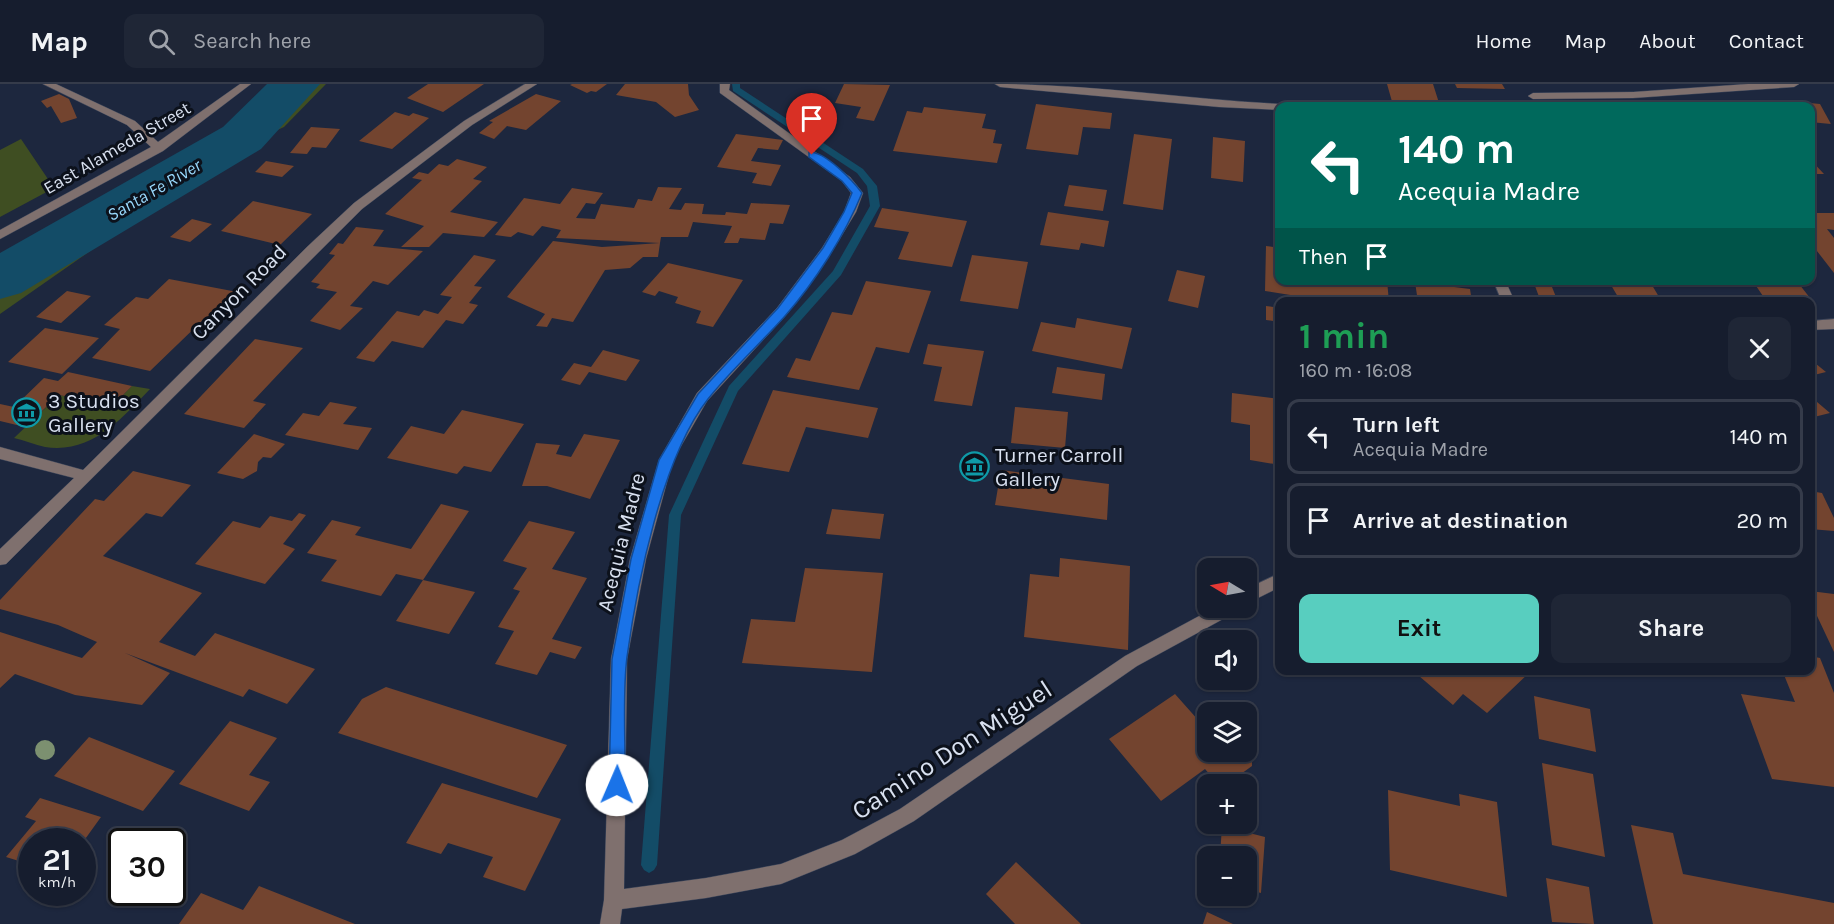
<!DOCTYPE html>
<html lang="en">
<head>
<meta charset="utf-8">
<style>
	:root { --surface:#161d2e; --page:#1f2636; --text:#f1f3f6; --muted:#9ea2aa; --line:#353b4a; --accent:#58cebf }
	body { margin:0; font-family:Karla,sans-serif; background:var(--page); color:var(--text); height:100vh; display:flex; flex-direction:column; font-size:22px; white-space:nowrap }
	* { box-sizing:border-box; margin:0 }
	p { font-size:20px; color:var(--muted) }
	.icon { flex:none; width:33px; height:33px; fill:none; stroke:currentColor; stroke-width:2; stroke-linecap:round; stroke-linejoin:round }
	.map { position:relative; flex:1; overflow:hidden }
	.drawer { position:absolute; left:1275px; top:213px; width:540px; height:378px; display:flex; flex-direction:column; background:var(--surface); border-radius:12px; box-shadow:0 2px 4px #0004,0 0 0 2px var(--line) }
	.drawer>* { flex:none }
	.guide { position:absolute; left:1275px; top:18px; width:540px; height:183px; border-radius:12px; box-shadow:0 2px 4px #0004,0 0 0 2px var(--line); background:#00695c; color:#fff; overflow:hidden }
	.needle { width:39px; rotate:280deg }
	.controls { position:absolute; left:1197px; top:474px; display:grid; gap:12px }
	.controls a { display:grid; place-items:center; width:60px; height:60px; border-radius:12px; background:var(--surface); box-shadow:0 2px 4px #0004,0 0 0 2px var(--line); font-size:30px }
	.speed { position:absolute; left:18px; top:744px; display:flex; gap:12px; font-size:30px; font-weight:700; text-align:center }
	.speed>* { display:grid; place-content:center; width:78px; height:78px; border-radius:50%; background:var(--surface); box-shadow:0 2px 4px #0004,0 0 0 2px var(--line); line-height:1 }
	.speed small { font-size:15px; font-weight:400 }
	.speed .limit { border:3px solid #111; border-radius:9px; background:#fff; color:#111 }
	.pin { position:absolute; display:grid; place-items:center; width:51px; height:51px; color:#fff; margin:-62px -26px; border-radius:50% 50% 50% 0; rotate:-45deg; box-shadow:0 0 6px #0007 }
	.pin .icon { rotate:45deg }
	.me { position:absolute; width:66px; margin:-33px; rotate:1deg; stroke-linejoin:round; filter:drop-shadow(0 0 4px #0008) }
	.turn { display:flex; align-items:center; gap:21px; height:126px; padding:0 24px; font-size:27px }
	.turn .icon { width:78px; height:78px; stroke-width:2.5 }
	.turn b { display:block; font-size:42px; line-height:51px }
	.then { display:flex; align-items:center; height:57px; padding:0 24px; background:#0003; gap:12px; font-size:22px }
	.round { display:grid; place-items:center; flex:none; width:63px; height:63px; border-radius:12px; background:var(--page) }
	.summary { display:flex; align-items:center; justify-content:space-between; height:102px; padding:0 24px }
	h1 { font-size:36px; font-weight:700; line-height:45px; color:#1e9e55 }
	.primary-button { display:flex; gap:12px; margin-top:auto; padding:12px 24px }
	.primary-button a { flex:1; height:69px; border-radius:12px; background:var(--accent); color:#111; font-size:24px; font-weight:700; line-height:69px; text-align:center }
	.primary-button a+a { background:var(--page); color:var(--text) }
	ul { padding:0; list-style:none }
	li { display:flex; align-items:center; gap:18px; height:75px; margin:0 12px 9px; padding:0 12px; border:3px solid var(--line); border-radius:12px }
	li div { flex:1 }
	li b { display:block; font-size:22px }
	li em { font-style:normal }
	header { display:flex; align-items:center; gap:36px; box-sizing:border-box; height:84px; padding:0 30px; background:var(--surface); border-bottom:2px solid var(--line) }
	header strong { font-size:28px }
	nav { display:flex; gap:33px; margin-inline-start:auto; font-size:21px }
	.search { width:420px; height:54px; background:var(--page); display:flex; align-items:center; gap:15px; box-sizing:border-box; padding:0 21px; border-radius:12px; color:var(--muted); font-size:22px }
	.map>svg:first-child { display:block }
</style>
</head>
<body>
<header>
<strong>Map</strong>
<div class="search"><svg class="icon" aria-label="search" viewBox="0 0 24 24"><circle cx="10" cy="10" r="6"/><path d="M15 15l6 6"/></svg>Search here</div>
<nav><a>Home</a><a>Map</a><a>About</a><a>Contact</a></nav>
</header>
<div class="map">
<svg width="1834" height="840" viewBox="0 0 1834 840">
	<rect width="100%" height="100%" fill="#1d273e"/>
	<path fill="#3f4e22" d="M277,0H326L284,43L260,54L136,135L0,230V177C96,124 195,74 277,0Z
		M21,55L54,104L0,133V66Z
		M132,302L150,305C121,335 92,370 45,363C35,361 24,356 14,354L59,311L69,313L73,310L117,317Z"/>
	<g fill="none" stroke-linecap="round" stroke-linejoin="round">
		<path fill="#134c67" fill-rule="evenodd" d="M732,0H740V4L863,85L877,102L880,122L841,191L738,307L681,431L657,781L654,786L649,789L644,786L641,781L669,431L729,302L833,187L870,122L867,102L857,89L733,7Z"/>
		<path fill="#134c67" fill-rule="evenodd" d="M267,0H320L261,65L21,209L0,215V169L223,43Z"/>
	</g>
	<path fill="#73442f" d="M428,0H484L443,28L407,14Z
		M572,0H607L596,8L591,7L587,9L570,1Z
		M625,0H688L689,11L699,26L675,33L656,18L616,11Z
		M844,0L890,1L874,37L856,34L861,23L835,19Z
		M1387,0H1433L1440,22L1393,21Z
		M1455,0H1502L1505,5L1457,4Z
		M59,10L69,15L77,34L61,39L51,22L47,24L41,17Z
		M536,10L561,17L526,46L507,42L494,55L479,49L493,38L489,37Z
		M1789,17L1820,20L1831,40L1810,38V22H1792Z
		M1036,20L1112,29L1110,45L1083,43L1078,71L1026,65Z
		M924,23L986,30L982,44L996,46L993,59L1002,60L997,79L893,67L907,27L922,29Z
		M395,28L409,32L413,29L429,34L392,65L359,57Z
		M311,43L340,45L326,64L312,63L307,70L290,69Z
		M736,50L783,56L778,66L758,64L751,77L781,81L771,102L752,99L757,89L717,83Z
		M1134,50L1172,55L1163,126L1123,120Z
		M1213,53L1245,57L1243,98L1211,94Z
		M457,75L487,83L473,95L482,97L450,128L498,138L484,153L443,149L429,163H401L424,142L385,130L422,96L412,94L419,88L428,90L439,80L448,82Z
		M1810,75L1824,90H1810Z
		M266,77L294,82L282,93L255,88Z
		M1069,101L1107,106L1103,127L1064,122Z
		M658,103L682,104L669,125L681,126L685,119L704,120L702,130L725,131L726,128L747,130L751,119L790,121L783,140L770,139L765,156L740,154L738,159H724L732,142L693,138L688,153H661L660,159L556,154L561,146L542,142L533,152L518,148L511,153L495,151L524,114L560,120L572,104L603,109L595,120L586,119L576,134L595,135L601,120L634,124L638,115L652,117Z
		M253,117L312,130L280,161L221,147Z
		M882,124L967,137L952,183L898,175L909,148L874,143Z
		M1048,128L1109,137L1104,163L1081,159L1079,166L1040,161Z
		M1810,129H1834V146L1827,145L1834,154V189L1810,158Z
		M192,135L212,140L190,158L170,153Z
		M356,143L384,146L373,162L423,167L388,201L373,197L350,222L363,224L340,246L310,237L337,208L316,204L320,200L311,198L335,171L329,170L338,159L343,160Z
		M553,157L602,163L660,159L658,173H643L630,184L605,186L573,238L552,234L547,243L536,242L545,230L507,213Z
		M1266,162L1280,164V196H1387L1389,218H1309V214L1265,207Z
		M474,171L496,176L474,202L482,203L469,219L478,221L463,240L446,236L423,264L392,257L374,278L356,274L397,227L419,232L424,226L438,230L452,213L440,211Z
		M972,171L1028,178L1018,225L960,217Z
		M668,179L743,196L713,243L696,239L701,227L675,219L678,213L659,207L655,212L642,208Z
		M1177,186L1205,192L1198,224L1168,217Z
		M169,195L248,210L221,236L206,233L150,287L92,274L120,245L104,241L136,213L148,215Z
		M1426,196H1461L1462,203L1426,198Z
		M1608,196H1649L1662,218H1621Z
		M1752,196H1796L1810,214L1765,215Z
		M866,197L931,207L909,269L876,263L859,306L787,293L796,274L810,277L832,228L852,231Z
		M1415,198L1470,205L1472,218H1418Z
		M1535,202L1552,203L1558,218H1541Z
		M67,207L91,212L61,239L36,233Z
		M1266,222L1280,224V238L1266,236Z
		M1077,234L1132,244L1122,285L1032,267L1041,238L1075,244Z
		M45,244L67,248L99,254L62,290L8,278Z
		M255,255L303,264L253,317L266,320L244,344L184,330Z
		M928,260L984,267L972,322L934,317L942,283L923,280Z
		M603,266L640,276L626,297L589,288L580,301L561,296L574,279L591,283Z
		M1810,275L1826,288L1810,292Z
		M1057,283L1105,290L1102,316L1052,309Z
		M68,288L132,302L117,317L73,310L69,313L59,311L25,343L0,337V320L14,323L44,294L58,297Z
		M773,306L878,324L868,354L806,343L789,388L742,380Z
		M1232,309L1280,315V381L1250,376V341L1231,338Z
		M1810,312L1830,329L1810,334Z
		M330,318L357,323L343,340L372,344L358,366L285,351L303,329L319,332Z
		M1015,323L1068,328L1065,364L1011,359Z
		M462,326L524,340L491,388L464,382L457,390L387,374L411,342L444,350Z
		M254,350L285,360L271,374L263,373L258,378L257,387L243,395L217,389Z
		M584,350L620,356L590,415L547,402H522L536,359L560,361L556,370L571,373Z
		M1001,386L1109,400L1107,436L995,421Z
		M133,387L191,401L162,433L146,429L103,472L202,509L159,558L195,572L215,549L315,585L287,620L249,605L243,613L125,569L170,589L142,621L75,611L15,590L0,604V548L82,574L97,558L58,541L0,525V516L95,415L104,417Z
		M1810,407L1822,409L1834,434V447L1810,445Z
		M441,420L469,427L423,496L396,490L381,512L321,497L337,476L307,469L332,436L361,443L355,451L411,465Z
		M832,425L884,430L880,455L826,450Z
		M299,429L306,431L283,460L295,465L265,500L195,480L233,437L260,444L270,432L292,437Z
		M529,437L575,448L552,485L587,494L552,555L582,563L575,575L550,568L537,591L495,580L514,547L498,543L520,507L513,505L527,484L503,477Z
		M1060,474L1130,482L1128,566L1024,553L1030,490L1059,493Z
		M805,484L883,489L872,588L742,579L751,535L795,538Z
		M423,496L475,508L449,550L396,537Z
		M1810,507L1834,510V568L1810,517Z
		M1810,572L1820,574L1834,609V703L1772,695L1741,610L1795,618L1782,586H1810Z
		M1412,586H1532L1487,629L1463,610L1453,621Z
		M386,603L567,661L537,714L338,649L362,615Z
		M1175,610L1199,637L1208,631V668H1246V637L1251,644L1252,682L1227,700H1218L1205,685L1161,717L1109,655Z
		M1534,612L1590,625L1596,668L1539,655Z
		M230,637L277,654L249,691L270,698L249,727L179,700Z
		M89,653L175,687L143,727L54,692Z
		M1542,679L1593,690L1605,773L1552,761Z
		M442,699L561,735L525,807L483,793L493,773L448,759L441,770L406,759Z
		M1388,706L1460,722L1459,710L1497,718L1507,813L1390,786Z
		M40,714L101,733L83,758H32V781L6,773L36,737L25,733Z
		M1631,741L1673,749L1683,790L1834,819V840H1653Z
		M1222,742L1265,753L1261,809L1246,805V772H1220Z
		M1016,778L1081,840H1015L986,810Z
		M1546,794L1589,803L1594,840L1552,838Z
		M259,802L355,840H179L201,809L243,826Z
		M1207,828L1233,840H1203Z"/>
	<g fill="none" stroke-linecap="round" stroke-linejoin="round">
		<defs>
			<path id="minor" d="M43,0H56L135,37L158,58L240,0H251L163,67L0,155V146L151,63L127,41Z
				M525,0H537L472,41L362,125L6,480L0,481V465L74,394L0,375V363L83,386L308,162L354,119L464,37Z
				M720,0H730L729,6L850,93L863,109L856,128L831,169L787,230L707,317L673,376L646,475L627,575L624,805L706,794L781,780L842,756L900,725L1125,572L1214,524H1236L1234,529L1137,582L914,737L855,770L781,800L706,814L622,825L620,840H600L604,816L611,575L630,475L659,376L697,309L777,224L822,164L844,128L851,109L842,97L720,9Z
				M995,0C1090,0 1185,15 1280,20L1285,22H1280V26L1219,23L1000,3Z
				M1748,0H1799L1794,3L1633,14L1533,15L1528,12L1533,9L1633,8Z
				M1493,196H1505L1515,218H1502Z
				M1834,235V245L1810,246V237Z
				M1280,489V503L1246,520V505Z"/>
		</defs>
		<use href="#minor" stroke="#3b455a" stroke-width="1"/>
		<use href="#minor" fill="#7f706e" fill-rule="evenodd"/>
	</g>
	<circle fill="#7c9070" cx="45" cy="666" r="10"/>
	<path fill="#1a73e8" stroke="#114b97" stroke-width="1.5" d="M809,68C825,67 853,97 862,109C845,151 815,198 785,232C760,260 731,286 708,315C662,373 637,500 627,573C622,612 626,661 625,701L623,706L617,709L611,706L609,701L612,575L631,475L659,376L698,310L778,224L823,164L844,128L852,109L842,97L809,73Z"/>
	<defs>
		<symbol id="museum-ring" viewBox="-11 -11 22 22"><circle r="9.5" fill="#0c111b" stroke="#0f9aa8" stroke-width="1.5"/><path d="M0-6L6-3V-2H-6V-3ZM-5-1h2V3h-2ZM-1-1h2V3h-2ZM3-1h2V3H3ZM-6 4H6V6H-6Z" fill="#0f9aa8"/></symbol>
	</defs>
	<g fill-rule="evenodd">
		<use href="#museum-ring" x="10" y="312" width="33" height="33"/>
		<use href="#museum-ring" x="958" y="366" width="33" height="33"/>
	</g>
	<g text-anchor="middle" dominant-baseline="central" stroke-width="6" stroke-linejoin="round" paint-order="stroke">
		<g font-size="18" fill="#d9e1f0" stroke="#0c111b">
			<text transform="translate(117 64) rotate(-30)">East Alameda Street</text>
		</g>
		<g font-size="18" font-style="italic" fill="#98d8fc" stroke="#0c111b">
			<text transform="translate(154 106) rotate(-30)">Santa Fe River</text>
		</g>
		<g font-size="21" fill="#d9e1f0" stroke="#0c111b">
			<text transform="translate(239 208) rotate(-45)">Canyon Road</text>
			<text transform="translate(621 458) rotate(-76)">Acequia Madre</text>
		</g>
		<g font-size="21" fill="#d9e1f0" stroke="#0c111b" text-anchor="start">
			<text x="48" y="317">3 Studios<tspan x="48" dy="24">Gallery</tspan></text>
			<text x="995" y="371">Turner Carroll<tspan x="995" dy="24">Gallery</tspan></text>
		</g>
		<g font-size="26" fill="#d9e1f0" stroke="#0c111b">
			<text transform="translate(952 666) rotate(-33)">Camino Don Miguel</text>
		</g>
	</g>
</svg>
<div class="controls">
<a><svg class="needle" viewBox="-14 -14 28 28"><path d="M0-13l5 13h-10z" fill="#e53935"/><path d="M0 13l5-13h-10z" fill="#9ea2aa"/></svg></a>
<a><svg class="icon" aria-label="sound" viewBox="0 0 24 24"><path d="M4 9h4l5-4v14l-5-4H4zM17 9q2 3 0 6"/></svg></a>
<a><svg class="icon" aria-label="layers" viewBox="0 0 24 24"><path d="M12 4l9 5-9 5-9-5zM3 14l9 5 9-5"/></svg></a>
<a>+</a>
<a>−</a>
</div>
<div class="speed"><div>21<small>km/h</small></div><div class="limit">30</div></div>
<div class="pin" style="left:812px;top:71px;background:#d93025"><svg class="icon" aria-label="arrive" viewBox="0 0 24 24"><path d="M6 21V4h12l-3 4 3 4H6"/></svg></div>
<svg class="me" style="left:617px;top:701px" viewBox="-20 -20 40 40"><circle r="19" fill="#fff"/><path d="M0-13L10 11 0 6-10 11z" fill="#1a73e8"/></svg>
<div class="guide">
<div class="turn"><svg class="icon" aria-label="left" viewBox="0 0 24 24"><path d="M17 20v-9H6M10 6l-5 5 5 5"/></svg><div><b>140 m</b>Acequia Madre</div></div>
<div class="then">Then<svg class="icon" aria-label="arrive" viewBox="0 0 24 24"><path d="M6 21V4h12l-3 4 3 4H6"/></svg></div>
</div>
<section class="drawer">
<div class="summary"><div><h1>1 min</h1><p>160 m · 16:08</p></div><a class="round"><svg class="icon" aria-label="close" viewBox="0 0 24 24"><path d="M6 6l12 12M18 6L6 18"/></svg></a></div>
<ul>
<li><svg class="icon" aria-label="left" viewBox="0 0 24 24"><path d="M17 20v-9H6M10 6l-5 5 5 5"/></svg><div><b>Turn left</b><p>Acequia Madre</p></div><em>140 m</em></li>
<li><svg class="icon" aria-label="arrive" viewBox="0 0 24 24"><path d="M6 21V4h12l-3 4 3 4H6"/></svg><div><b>Arrive at destination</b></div><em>20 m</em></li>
</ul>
<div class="primary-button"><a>Exit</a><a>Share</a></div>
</section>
</div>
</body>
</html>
